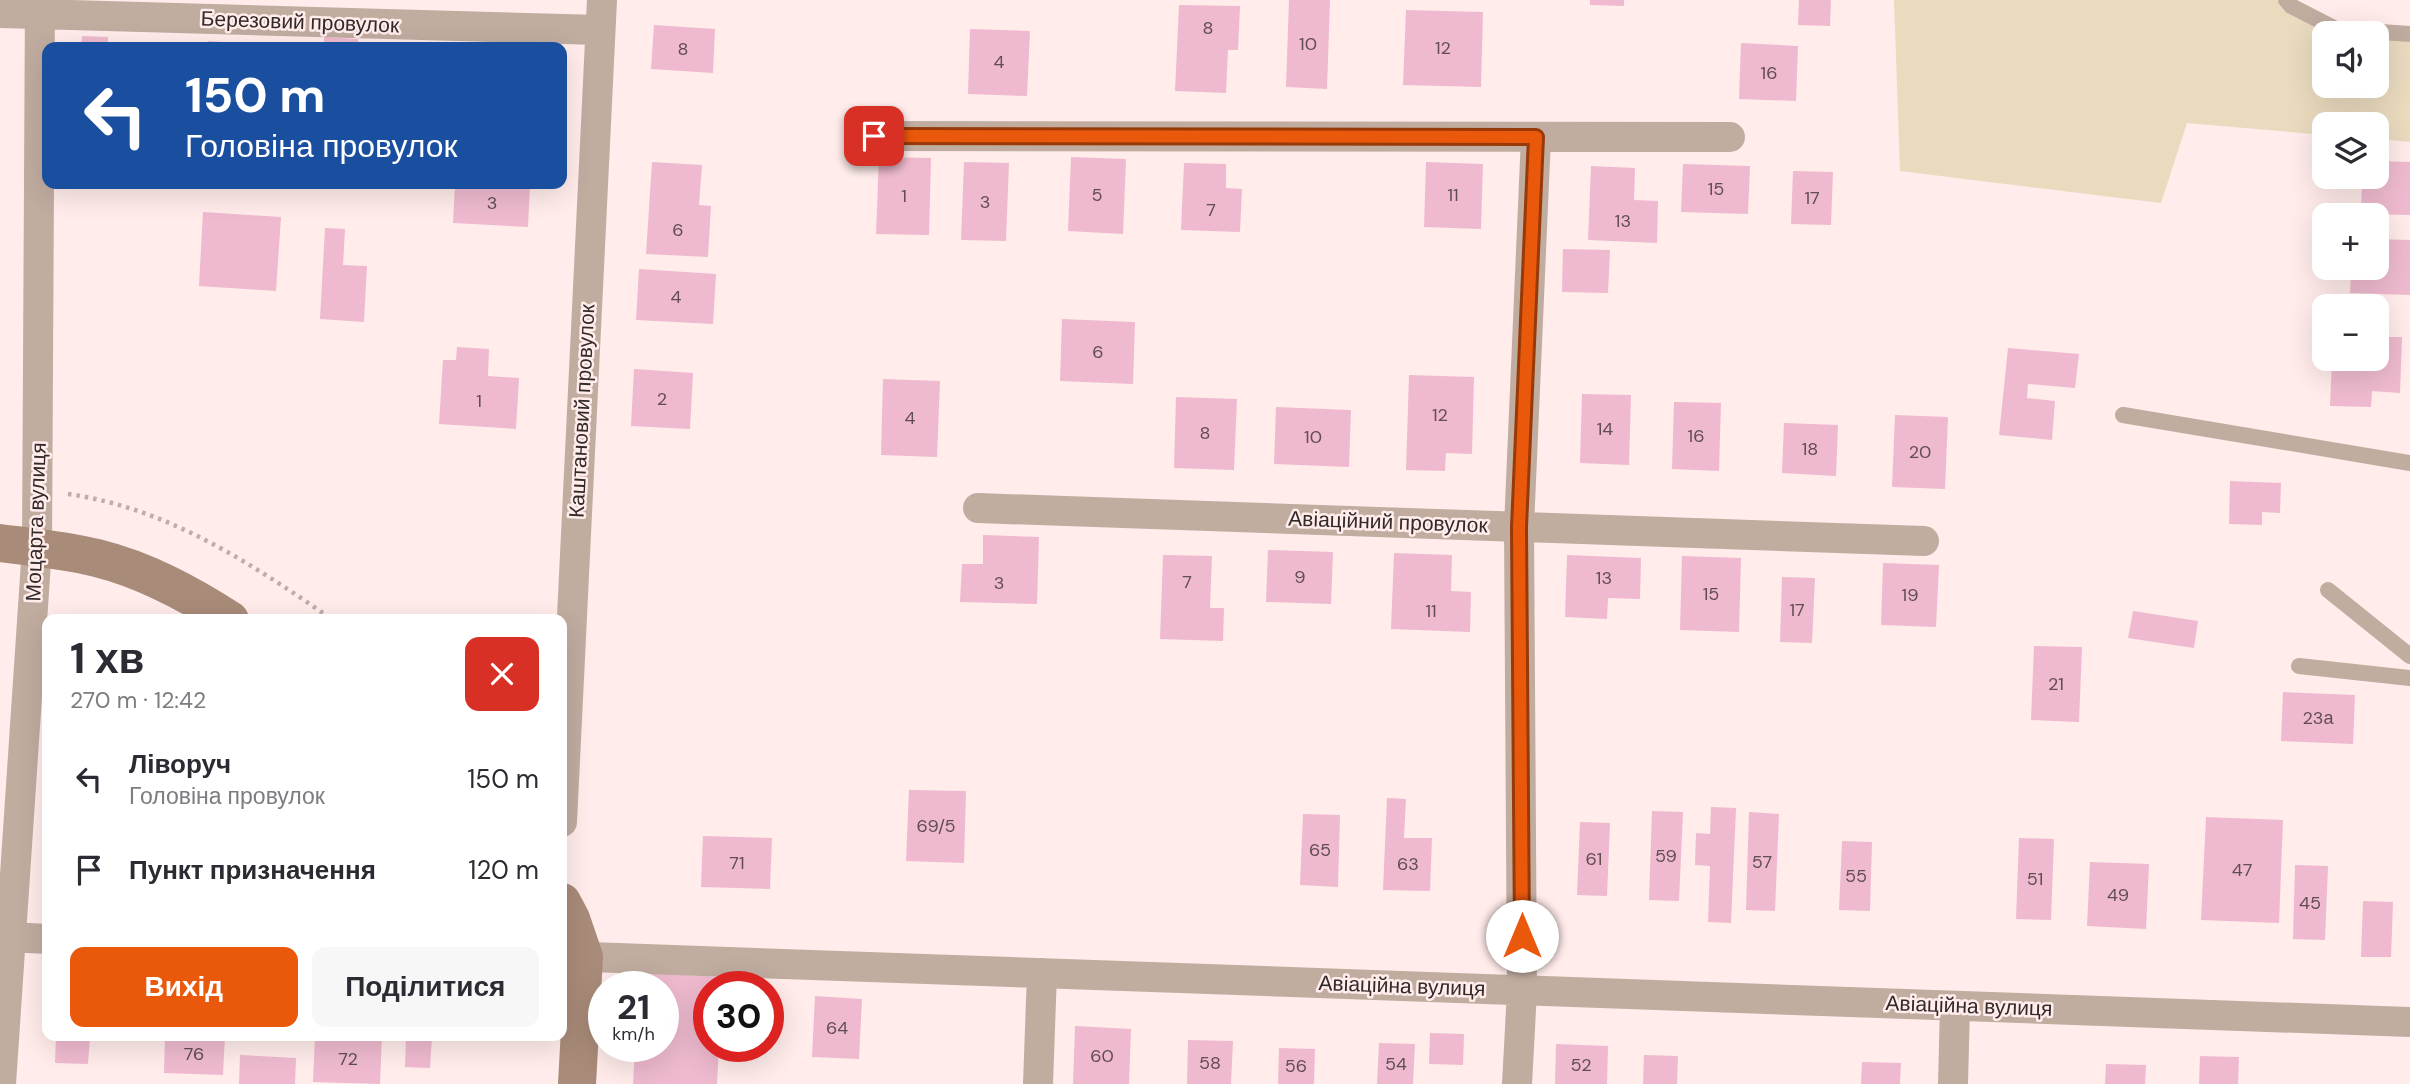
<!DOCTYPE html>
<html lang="uk">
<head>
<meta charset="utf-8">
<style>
	:root { --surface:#fff; --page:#f7f7f7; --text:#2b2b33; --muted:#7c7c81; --accent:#ea580c }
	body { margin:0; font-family:"DM Sans",sans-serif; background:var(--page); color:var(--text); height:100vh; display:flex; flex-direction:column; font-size:26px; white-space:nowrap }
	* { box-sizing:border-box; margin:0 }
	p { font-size:23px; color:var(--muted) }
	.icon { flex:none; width:38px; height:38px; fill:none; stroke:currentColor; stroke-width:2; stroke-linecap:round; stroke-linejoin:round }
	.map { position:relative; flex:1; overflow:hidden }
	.panel { position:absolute; left:42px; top:614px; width:525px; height:427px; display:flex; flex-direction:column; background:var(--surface); border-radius:14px; box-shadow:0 7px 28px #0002 }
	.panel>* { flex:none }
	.guide { position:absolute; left:42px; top:42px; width:525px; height:147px; border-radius:14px; box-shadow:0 7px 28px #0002; background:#1a4fa0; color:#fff; overflow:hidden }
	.tools { position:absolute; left:2312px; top:21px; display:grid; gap:14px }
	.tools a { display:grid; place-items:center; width:77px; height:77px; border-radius:14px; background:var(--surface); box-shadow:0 7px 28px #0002; font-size:35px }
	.speed { position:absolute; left:588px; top:971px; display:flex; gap:14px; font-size:35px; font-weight:700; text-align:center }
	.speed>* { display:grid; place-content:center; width:91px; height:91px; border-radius:50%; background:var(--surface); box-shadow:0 7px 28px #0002; line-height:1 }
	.speed small { font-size:18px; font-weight:400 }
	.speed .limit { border:10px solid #d22; background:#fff; color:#111 }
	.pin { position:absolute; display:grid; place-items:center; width:60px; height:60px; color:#fff; margin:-30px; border-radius:14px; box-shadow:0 4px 10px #0006 }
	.me { position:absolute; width:77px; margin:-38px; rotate:0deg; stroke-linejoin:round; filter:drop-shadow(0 0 5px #0008) }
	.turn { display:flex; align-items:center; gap:24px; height:147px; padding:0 28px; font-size:32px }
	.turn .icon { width:91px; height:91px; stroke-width:2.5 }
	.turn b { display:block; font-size:49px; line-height:60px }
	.round { display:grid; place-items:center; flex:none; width:74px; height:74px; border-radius:14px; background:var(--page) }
	.overview { display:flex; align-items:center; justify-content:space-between; height:119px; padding:0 28px }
	h1 { font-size:42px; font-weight:700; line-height:52px }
	.cta { display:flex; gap:14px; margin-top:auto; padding:14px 28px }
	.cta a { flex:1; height:80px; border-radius:14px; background:var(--accent); color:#fff; font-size:28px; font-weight:700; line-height:80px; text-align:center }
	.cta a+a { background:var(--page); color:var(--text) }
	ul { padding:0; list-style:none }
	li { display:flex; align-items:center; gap:21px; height:91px; padding:0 28px }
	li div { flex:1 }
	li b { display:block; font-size:26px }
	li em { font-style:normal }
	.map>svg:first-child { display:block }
</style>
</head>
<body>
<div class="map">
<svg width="2410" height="1084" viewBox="0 0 2410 1084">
	<rect width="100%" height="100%" fill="#ffeceb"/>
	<path fill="#eadbbf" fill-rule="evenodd" d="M1894,0H2286L2336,29L2410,34V142L2377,139L2376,124H2324V135L2187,123L2161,203L1900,171ZM2324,33H2376V86H2324Z"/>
	<path fill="#efbacf" d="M1289,0H1330L1327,89L1286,87Z
		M1590,0H1624V6L1590,5Z
		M1799,0H1831L1830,26L1798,25Z
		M1179,5L1240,6L1238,50H1228L1226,93L1175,91Z
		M1406,10L1483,12L1481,87L1403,85Z
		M654,25L715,29L713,73L651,69Z
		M970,29L1030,31L1027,96L968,94Z
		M82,36L108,37V47H81Z
		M324,37L358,39V47H324Z
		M208,41L255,44V47H208Z
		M1741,43L1798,46L1796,101L1739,99Z
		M879,157L931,158L929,235L876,234Z
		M1071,157L1126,159L1123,234L1068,231Z
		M2376,161L2410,162V215L2361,214L2362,177H2376Z
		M652,162L702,165L699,205L711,206L708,257L646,254Z
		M964,162L1009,163L1006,241L961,240Z
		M1426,162L1483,164L1481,229L1424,227Z
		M1184,163L1226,164V188L1242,189L1240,232L1181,230Z
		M1683,164L1750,166L1748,214L1681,212Z
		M1591,166L1635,168L1634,200L1658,201L1657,243L1588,240Z
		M1793,171L1833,172L1831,225L1791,224Z
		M455,184H530L528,227L453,223Z
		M203,212L281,217L276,291L199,286Z
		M325,228L345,229L343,265L367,266L364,322L320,319Z
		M2376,239L2410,240V295L2350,293L2351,268H2376Z
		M1563,249L1610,250L1608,293L1562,292Z
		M639,269L716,274L713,324L636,320Z
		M1062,319L1135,322L1133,384L1060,381Z
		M2376,337H2402L2400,393L2372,391L2371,407L2330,406L2332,359H2376Z
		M457,347L489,349L488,376L519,378L516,429L439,424L443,360H456Z
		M2008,348L2079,354L2075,388L2028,384L2027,398L2055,401L2052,440L1999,435Z
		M634,369L693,373L690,429L631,426Z
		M1409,375L1474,377L1472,454L1446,453L1445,471L1406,470Z
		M883,379L940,381L937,457L881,455Z
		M1582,394L1631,395L1629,465L1580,463Z
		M1176,397L1237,399L1234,470L1174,468Z
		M1674,402L1721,403L1719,471L1672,469Z
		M1276,407L1351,410L1349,467L1274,464Z
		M1895,415L1948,417L1945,489L1892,487Z
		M1784,423L1838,425L1836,476L1782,473Z
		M2230,481L2281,483L2280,513L2262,512V525L2229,524Z
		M983,535L1039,537L1037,604L960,602L962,564H983Z
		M1268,550L1333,552L1331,604L1266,602Z
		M1394,553L1452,555L1451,591L1471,592L1470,632L1391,629Z
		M1163,555L1212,556L1210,608H1224L1223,641L1160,639Z
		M1567,555L1641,558L1640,599L1608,598L1607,619L1565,617Z
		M1682,556L1741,558L1739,632L1680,630Z
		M1883,563L1939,565L1936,627L1881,625Z
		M1782,577L1815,578L1812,643L1780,642Z
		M2133,611L2198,621L2194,648L2128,638Z
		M2034,646L2082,647L2079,722L2031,720Z
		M2283,692L2355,695L2353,744L2281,741Z
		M909,790L966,791L964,863L906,861Z
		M1387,798L1406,799L1404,838H1432L1430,891L1383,890Z
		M1711,807L1736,808L1731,923L1708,922L1710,866L1695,865L1696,833L1710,834Z
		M1652,811L1683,812L1679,901L1649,900Z
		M1749,812L1779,814L1775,911L1746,910Z
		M1303,814L1340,815L1338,887L1300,885Z
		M2206,817L2283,820L2279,923L2201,920Z
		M1580,822L1610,823L1607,896L1577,895Z
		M703,836L772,838L770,889L701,887Z
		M2019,838L2054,839L2051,920L2016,919Z
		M1842,841L1872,842L1870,911L1839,910Z
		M2090,862L2149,864L2146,929L2087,926Z
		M2295,865L2328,866L2325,940L2293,939Z
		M2363,901L2393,902L2391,957H2361Z
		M629,972L722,977V987H709V1046H719L717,1084H633L635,1046H663V987H628Z
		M815,996L862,999L859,1059L812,1057Z
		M1075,1026L1131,1029L1129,1084H1073Z
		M1430,1033L1464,1034L1463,1065L1429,1064Z
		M56,1036H90L88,1064L55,1063Z
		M165,1036H225L223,1075L164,1073Z
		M315,1036H382L380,1084L313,1082Z
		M406,1036H432L430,1068L405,1067Z
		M1188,1040L1233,1041L1231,1084H1187Z
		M1379,1043L1415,1044L1413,1084H1377Z
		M1556,1044L1608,1046L1607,1084H1555Z
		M1279,1048L1315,1049L1314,1084H1278Z
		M240,1055L296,1058L295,1084H239Z
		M1644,1055L1678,1056L1677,1084H1643Z
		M2200,1056L2239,1057L2238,1084H2199Z
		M1862,1062L1901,1063L1900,1084H1861Z
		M2106,1064L2146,1065L2145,1084H2105Z"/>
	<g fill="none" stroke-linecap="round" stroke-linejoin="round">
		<path stroke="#bdaead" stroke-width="4.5" stroke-dasharray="3.5 5" stroke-linecap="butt" d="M68,494C168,508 252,564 333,620"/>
		<path stroke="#c1aca0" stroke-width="16" d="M2286,0L2291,6L2336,29L2410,34
			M2123,415L2410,463
			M2328,590L2410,656
			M2299,666L2410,678"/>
		<path stroke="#c1aca0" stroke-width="30" d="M0,13L600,30
			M874,136L1730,137
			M978,508L1924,541
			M562,822L602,0
			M11,937L47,939
			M562,956L2410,1022
			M1,1084L37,547L40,0
			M1038,1084L1042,973
			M1517,1084L1522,991L1519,527L1536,137
			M1953,1084L1955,1006"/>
		<path stroke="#a98b79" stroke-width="38" d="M0,543C32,547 65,550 97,558C145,570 188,593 230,620
			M562,902L571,919L584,957L577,1084"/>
	</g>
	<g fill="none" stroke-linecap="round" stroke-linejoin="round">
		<defs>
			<path id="route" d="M874,136L1536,137L1519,527L1522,936"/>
		</defs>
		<use href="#route" stroke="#983908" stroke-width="18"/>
		<use href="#route" stroke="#ea580c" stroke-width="12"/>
	</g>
	<g text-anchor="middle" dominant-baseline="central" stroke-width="5" stroke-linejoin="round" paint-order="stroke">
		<g font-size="18" fill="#614d52">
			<text x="1208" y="28">8</text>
			<text x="1308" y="44">10</text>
			<text x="1443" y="48">12</text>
			<text x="683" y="49">8</text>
			<text x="999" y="62">4</text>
			<text x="1769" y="73">16</text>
			<text x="1716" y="189">15</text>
			<text x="1097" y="195">5</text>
			<text x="1453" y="195">11</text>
			<text x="904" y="196">1</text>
			<text x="1812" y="198">17</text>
			<text x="985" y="202">3</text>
			<text x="492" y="203">3</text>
			<text x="1211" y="210">7</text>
			<text x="1623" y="221">13</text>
			<text x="678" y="230">6</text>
			<text x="676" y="297">4</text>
			<text x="1098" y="352">6</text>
			<text x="662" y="399">2</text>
			<text x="479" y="401">1</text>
			<text x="1440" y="415">12</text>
			<text x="910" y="418">4</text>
			<text x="1605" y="429">14</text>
			<text x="1205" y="433">8</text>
			<text x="1696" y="436">16</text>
			<text x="1313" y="437">10</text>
			<text x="1810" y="449">18</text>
			<text x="1920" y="452">20</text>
			<text x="1300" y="577">9</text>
			<text x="1604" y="578">13</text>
			<text x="1187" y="582">7</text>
			<text x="999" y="583">3</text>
			<text x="1711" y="594">15</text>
			<text x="1910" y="595">19</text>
			<text x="1797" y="610">17</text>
			<text x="1431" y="611">11</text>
			<text x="2056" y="684">21</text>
			<text x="2318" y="718">23а</text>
			<text x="936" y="826">69/5</text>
			<text x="1320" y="850">65</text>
			<text x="1666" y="856">59</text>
			<text x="1594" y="859">61</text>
			<text x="1762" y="862">57</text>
			<text x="737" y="863">71</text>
			<text x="1408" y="864">63</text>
			<text x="2242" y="870">47</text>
			<text x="1856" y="876">55</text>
			<text x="2035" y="879">51</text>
			<text x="2118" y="895">49</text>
			<text x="2310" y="903">45</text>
			<text x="837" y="1028">64</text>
			<text x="194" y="1054">76</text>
			<text x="1102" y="1056">60</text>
			<text x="348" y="1059">72</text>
			<text x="1210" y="1063">58</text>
			<text x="1396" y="1064">54</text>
			<text x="1581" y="1065">52</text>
			<text x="1296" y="1066">56</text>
		</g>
		<g font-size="21" fill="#322929" stroke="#ffeceb">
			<text transform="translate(300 22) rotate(2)">Березовий провулок</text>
			<text transform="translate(582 411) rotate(-87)">Каштановий провулок</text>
			<text transform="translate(36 522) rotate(-88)">Моцарта вулиця</text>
			<text transform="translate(1388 522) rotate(2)">Авіаційний провулок</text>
			<text transform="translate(1402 986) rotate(2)">Авіаційна вулиця</text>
			<text transform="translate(1969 1006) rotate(2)">Авіаційна вулиця</text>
		</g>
	</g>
</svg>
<div class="tools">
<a><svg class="icon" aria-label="sound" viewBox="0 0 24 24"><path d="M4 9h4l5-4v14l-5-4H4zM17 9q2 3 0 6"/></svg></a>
<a><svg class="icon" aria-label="layers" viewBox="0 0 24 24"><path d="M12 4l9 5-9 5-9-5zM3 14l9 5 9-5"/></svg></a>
<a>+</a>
<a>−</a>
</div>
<div class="speed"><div>21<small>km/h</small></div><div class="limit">30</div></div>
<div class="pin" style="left:874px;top:136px;background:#d93025"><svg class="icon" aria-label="arrive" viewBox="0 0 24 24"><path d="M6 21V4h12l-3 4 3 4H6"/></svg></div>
<svg class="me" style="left:1522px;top:936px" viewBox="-20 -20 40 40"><circle r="19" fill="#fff"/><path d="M0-13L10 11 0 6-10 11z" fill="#ea580c"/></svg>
<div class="guide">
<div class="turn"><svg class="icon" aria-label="left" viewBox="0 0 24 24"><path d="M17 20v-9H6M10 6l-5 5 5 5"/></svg><div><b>150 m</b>Головіна провулок</div></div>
</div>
<section class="panel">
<div class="overview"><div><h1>1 хв</h1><p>270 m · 12:42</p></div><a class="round" style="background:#d93025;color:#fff"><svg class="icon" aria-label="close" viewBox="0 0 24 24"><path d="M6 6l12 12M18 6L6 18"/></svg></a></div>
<ul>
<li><svg class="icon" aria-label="left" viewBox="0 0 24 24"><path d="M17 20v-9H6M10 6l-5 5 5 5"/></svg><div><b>Ліворуч</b><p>Головіна провулок</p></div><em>150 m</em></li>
<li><svg class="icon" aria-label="arrive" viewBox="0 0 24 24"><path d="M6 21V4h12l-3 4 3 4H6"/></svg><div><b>Пункт призначення</b></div><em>120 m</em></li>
</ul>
<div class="cta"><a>Вихід</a><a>Поділитися</a></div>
</section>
</div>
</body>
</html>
